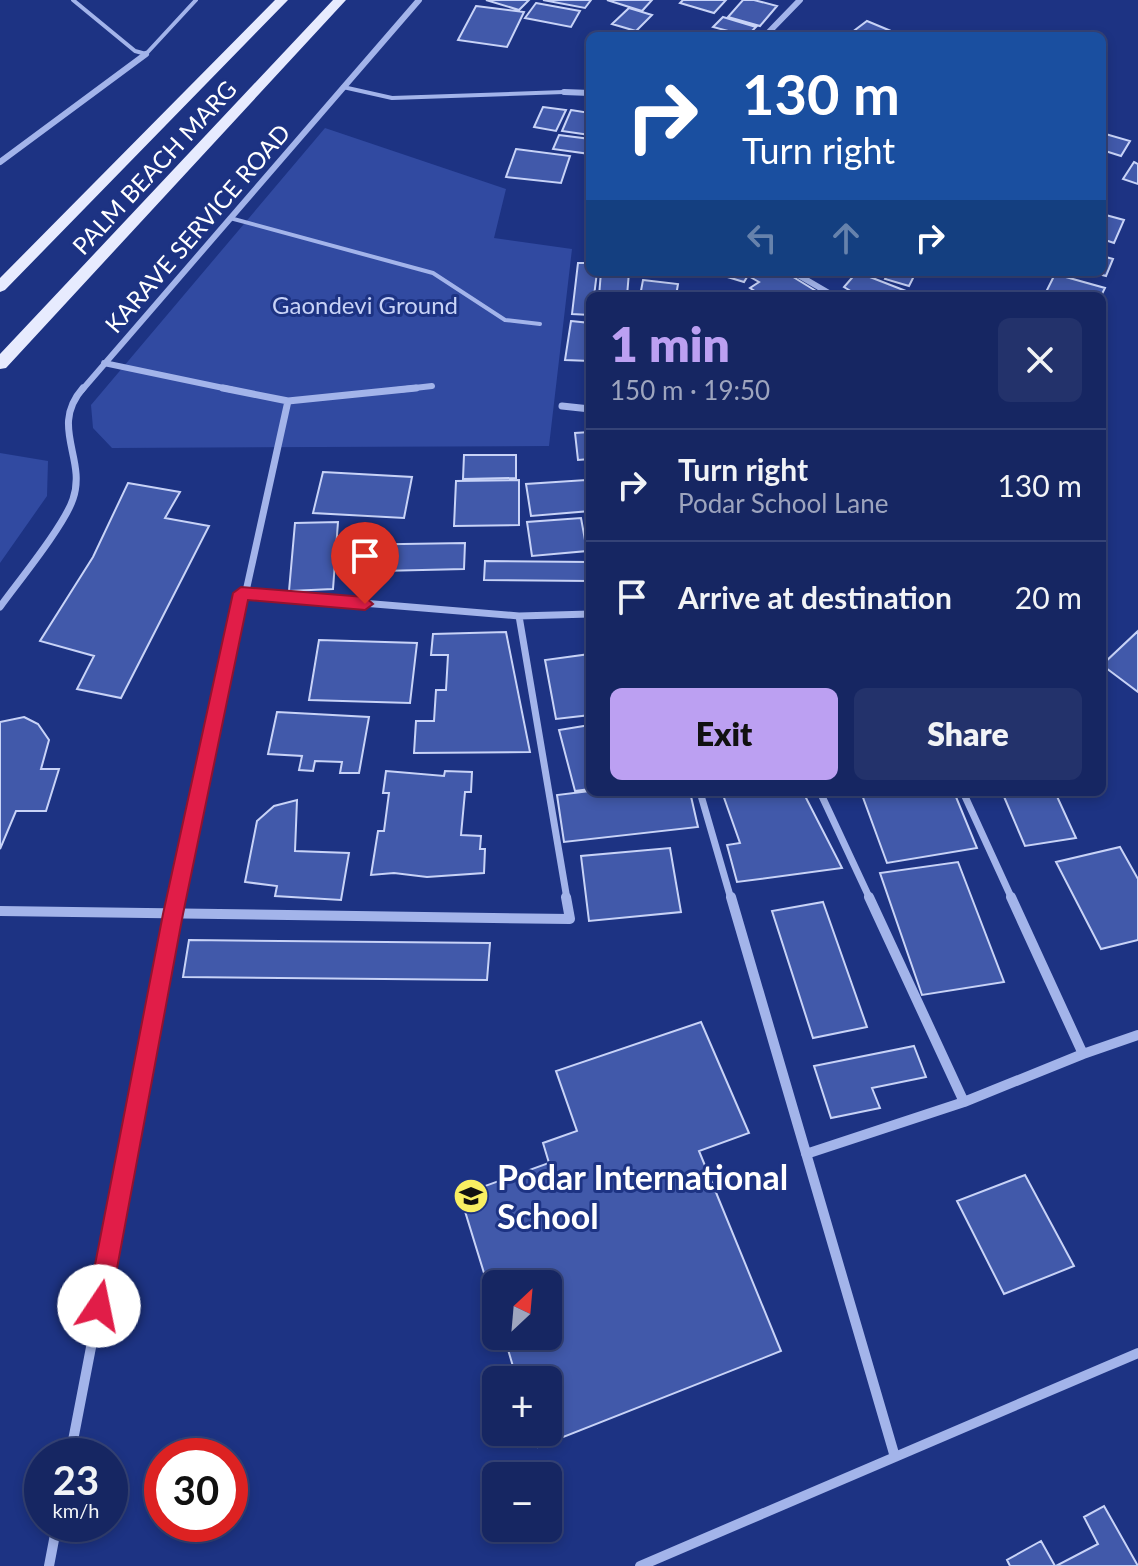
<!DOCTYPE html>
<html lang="en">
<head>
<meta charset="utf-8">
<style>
	:root { --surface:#162662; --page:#23326b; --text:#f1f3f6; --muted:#9ea5be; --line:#354377; --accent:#bca0f2 }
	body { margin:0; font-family:Lato,sans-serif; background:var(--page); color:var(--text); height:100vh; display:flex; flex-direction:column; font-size:30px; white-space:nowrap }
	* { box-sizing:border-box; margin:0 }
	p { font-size:26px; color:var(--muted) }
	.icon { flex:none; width:44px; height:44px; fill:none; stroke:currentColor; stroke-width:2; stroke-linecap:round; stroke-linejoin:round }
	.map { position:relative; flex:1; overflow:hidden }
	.details { position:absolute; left:586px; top:292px; width:520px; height:504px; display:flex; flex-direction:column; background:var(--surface); border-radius:12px; box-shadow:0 4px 12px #0003,0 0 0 2px var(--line) }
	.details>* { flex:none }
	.guide { position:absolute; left:586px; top:32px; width:520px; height:244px; border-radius:12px; box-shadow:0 4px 12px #0003,0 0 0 2px var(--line); background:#1a4fa0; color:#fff; overflow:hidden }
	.needle { width:52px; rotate:26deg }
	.buttons { position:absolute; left:482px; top:1270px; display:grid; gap:16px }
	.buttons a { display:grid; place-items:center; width:80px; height:80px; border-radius:12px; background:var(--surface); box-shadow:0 4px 12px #0003,0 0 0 2px var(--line); font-size:40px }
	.speed { position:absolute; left:24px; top:1438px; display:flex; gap:16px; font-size:40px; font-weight:700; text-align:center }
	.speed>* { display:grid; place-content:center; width:104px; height:104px; border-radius:50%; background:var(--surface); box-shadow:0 4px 12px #0003,0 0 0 2px var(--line); line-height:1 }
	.speed small { font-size:20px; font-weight:400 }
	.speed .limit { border:12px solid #d22; background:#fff; color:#111 }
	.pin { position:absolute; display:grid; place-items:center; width:68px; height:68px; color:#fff; margin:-82px -34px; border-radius:50% 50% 50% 0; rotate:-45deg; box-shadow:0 0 8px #0007 }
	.pin .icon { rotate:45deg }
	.me { position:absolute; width:88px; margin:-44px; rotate:11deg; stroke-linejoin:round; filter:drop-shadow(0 0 6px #0008) }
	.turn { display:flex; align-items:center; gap:28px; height:168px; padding:0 24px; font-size:36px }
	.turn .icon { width:104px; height:104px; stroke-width:2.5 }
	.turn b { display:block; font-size:56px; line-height:68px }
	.lanes { display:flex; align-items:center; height:76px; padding:0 24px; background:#0003; justify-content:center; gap:40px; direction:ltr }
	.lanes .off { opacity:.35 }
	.round { display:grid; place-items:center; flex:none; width:84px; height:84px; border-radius:12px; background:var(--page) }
	.summary { display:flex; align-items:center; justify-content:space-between; height:136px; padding:0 24px }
	h1 { font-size:48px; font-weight:800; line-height:60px; color:var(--accent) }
	.button { display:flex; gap:16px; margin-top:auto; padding:16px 24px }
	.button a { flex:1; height:92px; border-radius:12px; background:var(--accent); color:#111; font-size:32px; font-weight:800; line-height:92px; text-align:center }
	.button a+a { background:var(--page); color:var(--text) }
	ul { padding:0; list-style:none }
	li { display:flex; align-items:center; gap:24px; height:112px; padding:0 24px; border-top:2px solid var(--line) }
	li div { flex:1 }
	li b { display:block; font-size:30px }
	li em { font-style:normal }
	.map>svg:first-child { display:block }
</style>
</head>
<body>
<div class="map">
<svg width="1138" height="1566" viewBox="0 0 1138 1566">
	<rect width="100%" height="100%" fill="#1d3383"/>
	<path fill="#314aa1" d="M325,128L506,189L494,238L572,249L549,446L112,448L93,428L91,405Z
		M0,453L48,461L47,496L0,563Z"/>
	<path fill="#4159aa" stroke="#c8d3f7" stroke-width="2" d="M486,0H529L519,10Z
		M543,0H591L585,8Z
		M607,0H652L642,11Z
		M683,0H726L714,13L680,3Z
		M743,0H754L777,6L760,26L728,17Z
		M536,3L580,11L571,27L525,18Z
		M476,6L524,12L507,47L458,40Z
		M629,8L652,15L636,31L612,24Z
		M723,17L756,27L747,36L713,27Z
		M867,21L903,36H870L855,30Z
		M543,107L566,110L556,131L534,127Z
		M571,110L590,113V135L562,131Z
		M1102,133L1130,141L1121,156L1102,150Z
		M559,135L590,139V154L553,149Z
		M516,149L570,156L561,183L506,177Z
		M1134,162L1138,164V184L1123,179Z
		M1102,214L1124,220L1114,243L1102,239Z
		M1102,256L1113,259L1106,276L1091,272H1102Z
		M578,263H590V272H597L594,296H590V315L572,314Z
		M601,272H629L627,296H599Z
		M711,272H750L744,282Z
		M761,272H785L816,291L808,296H763L750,288L759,282L752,278Z
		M857,272L906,291L902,296H859L844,287Z
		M889,272H916L909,286L885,279Z
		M1055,274L1105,288L1101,296L1046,292Z
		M643,280L678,284L676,296H640Z
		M571,321L590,323V361L565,360Z
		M590,432V459L578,460L575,433Z
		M464,455H516V478L463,479Z
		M323,472L412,477L404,518L313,513Z
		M519,480V525L454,526L456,481Z
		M586,480L590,511L531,516L526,484Z
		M128,483L180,492L165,518L209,526L121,698L77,689L94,656L40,641L93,557Z
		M581,518L587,551L532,556L527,522Z
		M338,522L333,589L289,591L295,523Z
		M465,543L464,569L338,572L340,545Z
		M485,561L590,562V581L484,580Z
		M1138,631V692L1102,665Z
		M506,632L530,752L414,753L416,721H434L436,690H446L448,655H431L433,634Z
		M319,640L417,643L410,703L309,700Z
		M590,654V715L556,719L545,660Z
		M277,712L369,717L359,773H340L342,762L315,761L313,771L299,770L302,756L268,754Z
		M24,717L38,724L49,740L41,769H59L46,811H16L0,849V722Z
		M590,725V789L575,791L559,730Z
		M386,771L444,776L445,771L472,772L471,792H465L461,835L481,836L480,849H485L484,873L427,877L394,873L371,875L378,831H384L389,793H383Z
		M590,791L690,792L698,827L564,842L557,795Z
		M722,792H803L842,868L737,882L727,845L740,843Z
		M861,792H954L977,848L887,863Z
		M1002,792H1055L1076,838L1025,846Z
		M297,800L295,851L349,853L341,900L275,896L277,886L245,882L257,821L274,806Z
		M1120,847L1138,879V940L1101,949L1056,862Z
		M670,848L681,912L589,921L581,856Z
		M958,862L1004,982L922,995L880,873Z
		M823,902L867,1027L813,1038L772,911Z
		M189,940L490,943L487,980L183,977Z
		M701,1022L749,1133L699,1151L781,1351L538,1447L533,1432H548V1380H517L504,1336H548V1284H496V1312L460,1195L549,1163L543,1143L577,1131L556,1071Z
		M914,1046L926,1077L872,1088L880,1108L831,1118L814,1066Z
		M1025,1175L1074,1266L1004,1294L957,1201Z
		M1104,1506L1138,1566H1056L1098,1544L1084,1517Z
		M1041,1541L1055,1566H1010L1007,1560Z"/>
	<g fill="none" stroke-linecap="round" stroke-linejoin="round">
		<path stroke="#a3b4ea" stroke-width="4" d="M73,0L135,51L146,54L196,0
			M343,87L392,98L564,92
			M230,218L433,273L505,320L540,324"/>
		<path stroke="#a3b4ea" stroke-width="6" d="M765,36L800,0
			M564,92L590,93
			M0,162L146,54
			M793,272L834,296
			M104,363L233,390
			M82,390L419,0
			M397,390L432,386"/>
		<path stroke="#a3b4ea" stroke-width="7" d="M223,388L288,401L416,388
			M562,406L590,409
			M241,593L519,616L590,614
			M0,607C18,582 64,526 73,499C87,458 49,427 83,388
			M519,616L567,899
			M700,792L731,899
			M820,792L870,899
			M963,792L1012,899
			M178,899L288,401"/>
		<path stroke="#a3b4ea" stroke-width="10" d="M731,897L895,1457
			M1011,897L1083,1054L1138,1035
			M0,911L570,919L566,897
			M964,1102L1083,1054
			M806,1154L964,1102L869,897
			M70,1456L178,897
			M49,1566L57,1524
			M640,1566L1138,1353"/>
		<path fill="#e7ebfe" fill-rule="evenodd" d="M275,0H288L5,290L0,292V278Z
			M333,0H346L6,368L0,369V354Z"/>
	</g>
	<path fill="#e11d48" stroke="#92132f" stroke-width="2" d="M241,587L365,597L373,604L365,610L248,600L183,914L110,1306L107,1314L99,1317L91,1314L87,1306L163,914L233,593Z"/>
	<defs>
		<symbol id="school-disc" viewBox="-11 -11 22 22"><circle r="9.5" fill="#f9ef62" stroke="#1d3383"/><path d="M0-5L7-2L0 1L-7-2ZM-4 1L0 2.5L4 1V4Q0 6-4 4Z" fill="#111"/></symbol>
	</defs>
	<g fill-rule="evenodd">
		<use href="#school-disc" x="451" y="1176" width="40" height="40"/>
	</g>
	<g text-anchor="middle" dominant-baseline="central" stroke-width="6" stroke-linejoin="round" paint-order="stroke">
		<g font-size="24" fill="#fff" stroke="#1d3383">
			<text transform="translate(154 167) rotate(-47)">PALM BEACH MARG</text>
			<text transform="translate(197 228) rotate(-49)">KARAVE SERVICE ROAD</text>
		</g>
		<g font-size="24" fill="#c8d3f7" stroke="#1d3383">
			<text x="365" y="304">Gaondevi Ground</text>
		</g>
		<g font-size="34" font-weight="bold" fill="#fff" stroke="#1d3383" text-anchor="start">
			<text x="497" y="1176">Podar International<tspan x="497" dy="39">School</tspan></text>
		</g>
	</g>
</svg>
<div class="buttons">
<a><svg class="needle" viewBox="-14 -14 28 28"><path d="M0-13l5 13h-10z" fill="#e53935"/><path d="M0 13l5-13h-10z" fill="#9ea5be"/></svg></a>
<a>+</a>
<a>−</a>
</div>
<div class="speed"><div>23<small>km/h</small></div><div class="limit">30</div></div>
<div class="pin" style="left:365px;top:604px;background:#d93025"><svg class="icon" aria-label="arrive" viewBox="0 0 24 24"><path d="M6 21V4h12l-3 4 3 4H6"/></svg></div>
<svg class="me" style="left:99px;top:1306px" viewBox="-20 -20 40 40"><circle r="19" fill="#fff"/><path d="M0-13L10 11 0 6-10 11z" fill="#e11d48"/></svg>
<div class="guide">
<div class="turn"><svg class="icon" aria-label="right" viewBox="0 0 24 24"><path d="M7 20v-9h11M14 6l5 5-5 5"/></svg><div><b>130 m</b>Turn right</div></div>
<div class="lanes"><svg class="icon off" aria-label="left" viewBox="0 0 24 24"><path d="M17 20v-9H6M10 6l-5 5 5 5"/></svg><svg class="icon off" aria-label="ahead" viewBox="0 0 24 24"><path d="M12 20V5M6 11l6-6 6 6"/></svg><svg class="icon" aria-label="right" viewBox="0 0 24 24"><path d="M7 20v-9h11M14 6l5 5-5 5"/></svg></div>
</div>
<section class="details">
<div class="summary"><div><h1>1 min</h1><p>150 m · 19:50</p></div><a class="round"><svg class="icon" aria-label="close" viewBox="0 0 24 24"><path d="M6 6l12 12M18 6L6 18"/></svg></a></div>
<ul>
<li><svg class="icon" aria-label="right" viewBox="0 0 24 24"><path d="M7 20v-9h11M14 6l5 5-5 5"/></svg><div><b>Turn right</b><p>Podar School Lane</p></div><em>130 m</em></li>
<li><svg class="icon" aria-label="arrive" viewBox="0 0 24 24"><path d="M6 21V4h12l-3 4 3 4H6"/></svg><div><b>Arrive at destination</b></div><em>20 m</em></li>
</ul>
<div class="button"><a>Exit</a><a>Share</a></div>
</section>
</div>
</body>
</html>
